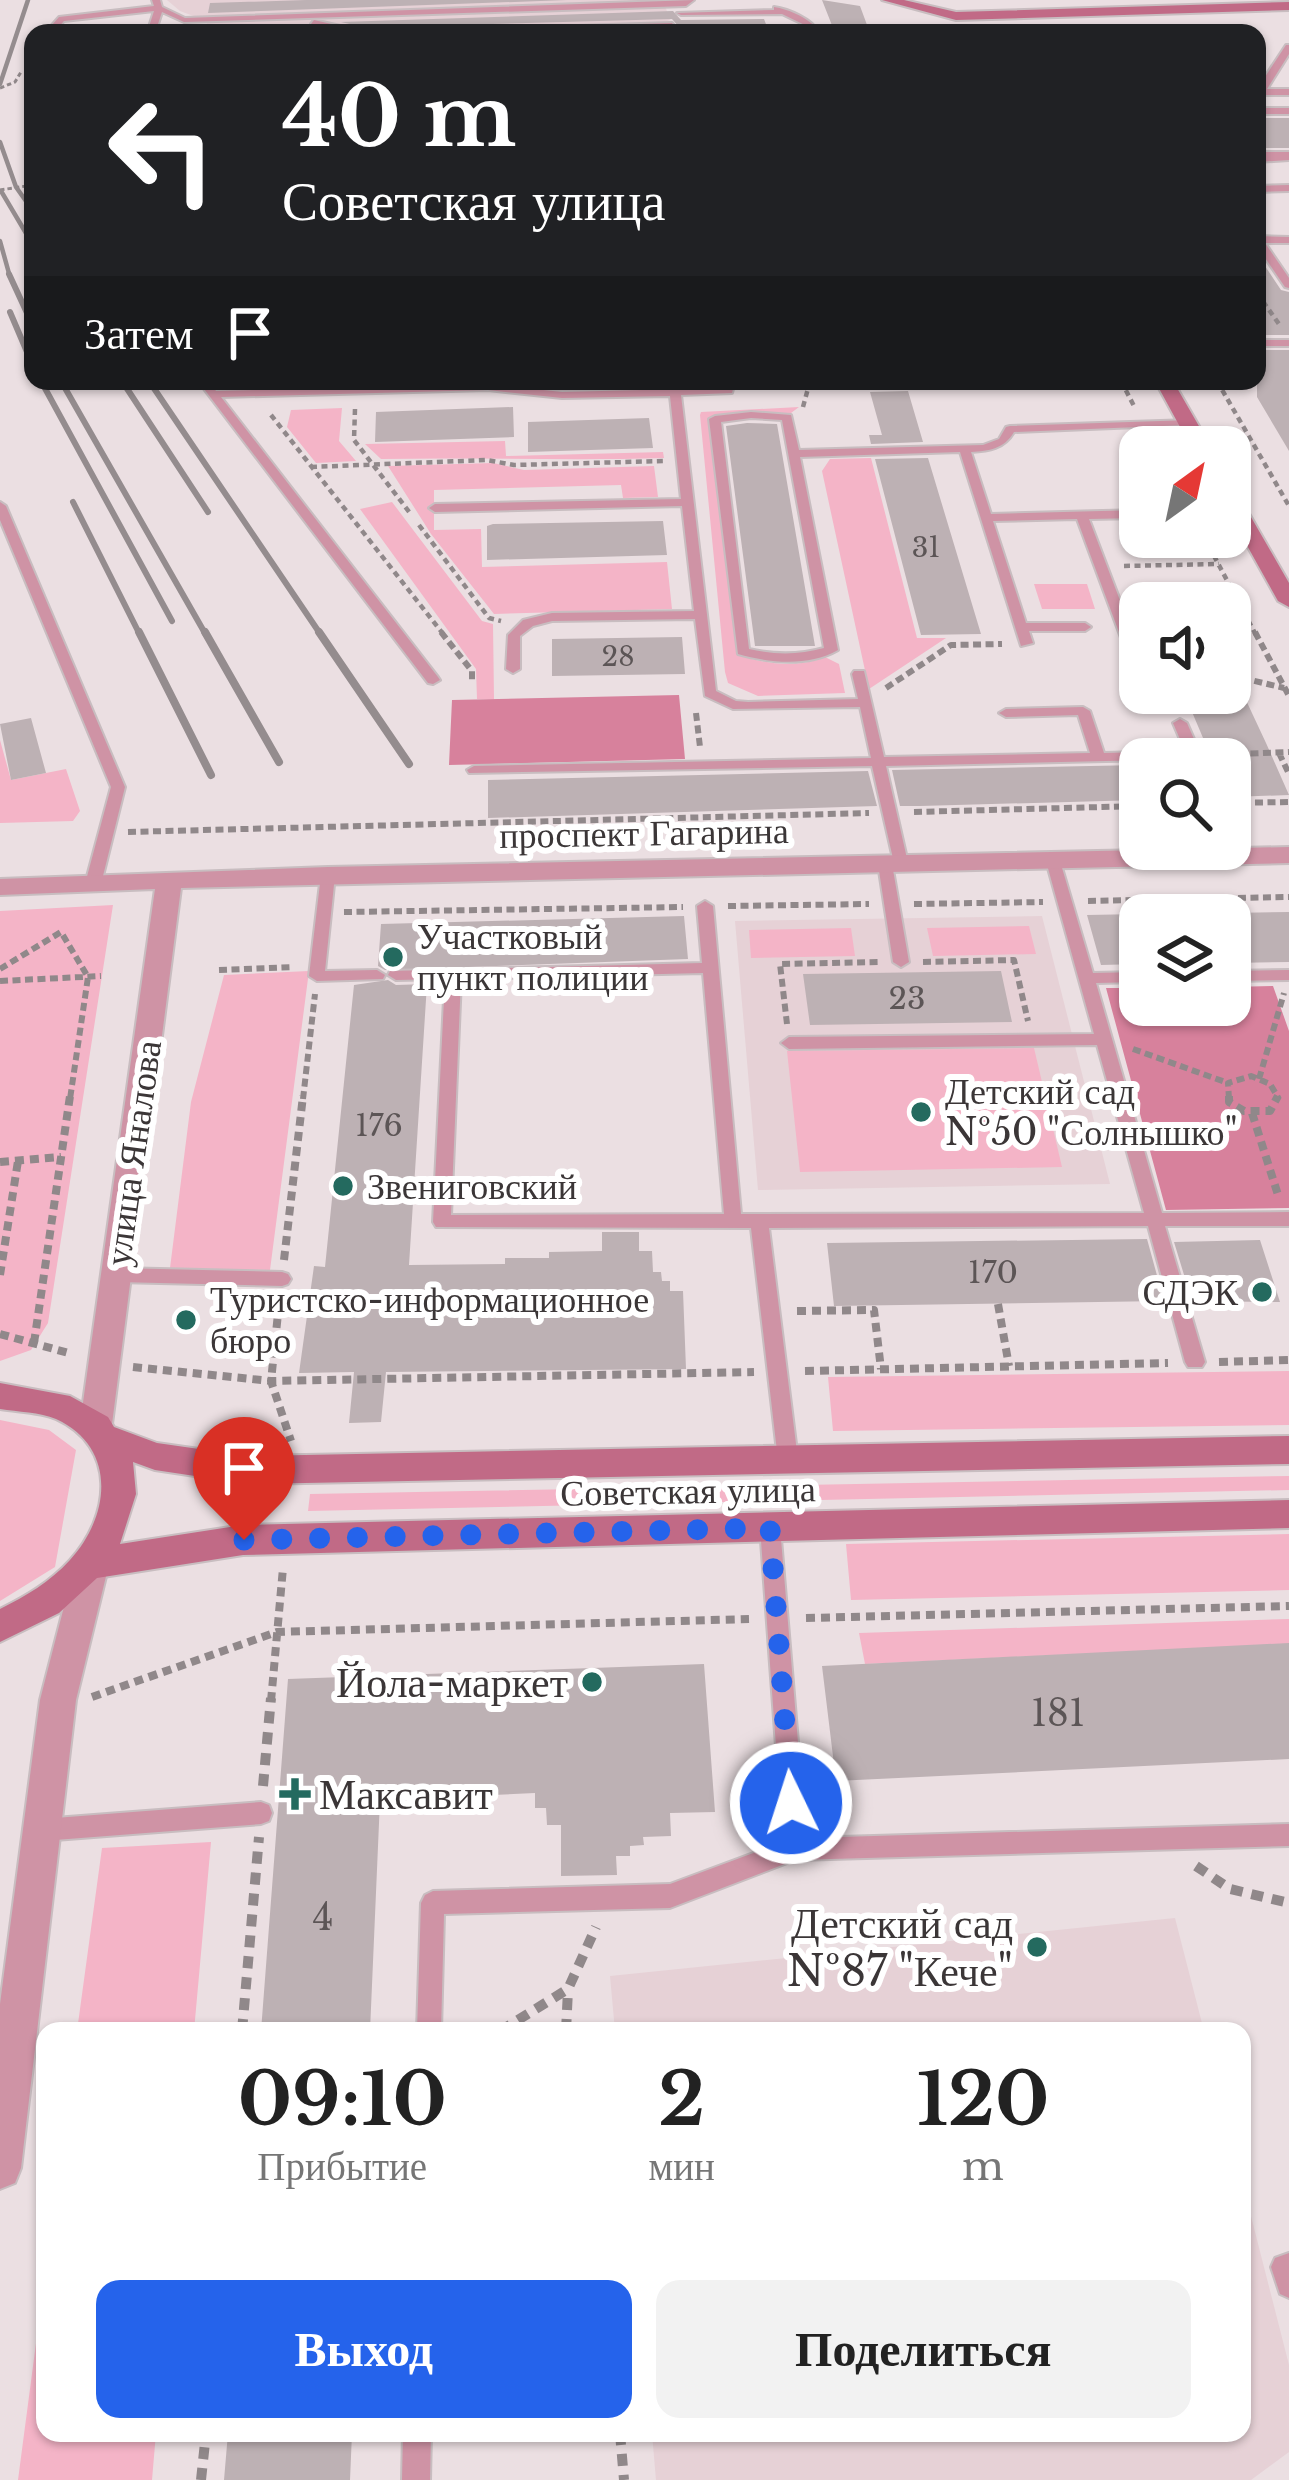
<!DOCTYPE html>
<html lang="ru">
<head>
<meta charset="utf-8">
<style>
	:root { --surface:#fff; --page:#f2f2f2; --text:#222; --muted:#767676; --accent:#2563eb }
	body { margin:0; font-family:"Libre Baskerville",serif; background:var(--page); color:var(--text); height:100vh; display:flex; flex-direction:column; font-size:45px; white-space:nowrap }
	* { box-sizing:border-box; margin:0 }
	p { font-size:39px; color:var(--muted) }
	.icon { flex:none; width:66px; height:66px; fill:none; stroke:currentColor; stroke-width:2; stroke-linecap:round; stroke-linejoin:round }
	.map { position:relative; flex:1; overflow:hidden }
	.panel { position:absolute; left:36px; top:2022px; width:1215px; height:420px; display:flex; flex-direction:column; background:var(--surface); border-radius:24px; box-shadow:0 3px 9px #0004 }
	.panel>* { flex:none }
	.hud { position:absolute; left:24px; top:24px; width:1242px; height:366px; border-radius:24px; box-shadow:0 3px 9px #0004; background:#202124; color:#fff; overflow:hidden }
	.needle { width:78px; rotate:33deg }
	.buttons { position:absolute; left:1119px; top:426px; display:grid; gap:24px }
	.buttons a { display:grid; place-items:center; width:132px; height:132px; border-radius:24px; background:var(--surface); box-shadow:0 3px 9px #0004; font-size:60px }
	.pin { position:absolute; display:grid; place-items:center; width:102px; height:102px; color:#fff; margin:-123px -51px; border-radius:50% 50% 50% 0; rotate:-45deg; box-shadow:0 0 12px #0007 }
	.pin .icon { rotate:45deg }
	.me { position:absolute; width:132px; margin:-66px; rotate:356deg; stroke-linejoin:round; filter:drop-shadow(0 0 9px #0008) }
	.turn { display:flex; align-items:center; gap:42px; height:252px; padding:0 60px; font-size:54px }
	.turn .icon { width:156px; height:156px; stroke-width:2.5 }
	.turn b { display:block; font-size:84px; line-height:102px }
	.then { display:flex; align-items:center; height:114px; padding:0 60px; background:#0003; gap:24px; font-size:45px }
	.eta { display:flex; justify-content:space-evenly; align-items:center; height:204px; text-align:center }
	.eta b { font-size:72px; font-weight:700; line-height:84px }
	.cta { display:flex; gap:24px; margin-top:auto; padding:24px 60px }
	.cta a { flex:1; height:138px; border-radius:24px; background:var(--accent); color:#fff; font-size:48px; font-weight:700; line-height:138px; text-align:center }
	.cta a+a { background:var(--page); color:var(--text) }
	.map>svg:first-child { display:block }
</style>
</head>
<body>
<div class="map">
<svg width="1289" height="2480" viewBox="0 0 1289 2480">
	<rect width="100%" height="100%" fill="#ebdfe2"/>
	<path fill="#e6d1d6" d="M167,0H663L670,20L656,25V33H312L271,24L206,33L207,21L180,11Z
		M1042,916L1110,1184L758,1190L735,921Z
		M1175,1918L1204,2031H615L610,1976Z
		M1242,2181L1289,2365V2452L1251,2480H656L652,2433H1242Z"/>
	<path fill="#f4b4c7" d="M799,407L787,416H711L740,655C766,665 799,668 825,657L839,664L845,693L758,696L728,683L725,672L700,415L701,412Z
		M342,408L339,441L356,461L316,463L287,427L291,410Z
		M505,441L506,456L663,452L664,458C569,461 476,457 381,459L365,444Z
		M871,458L917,638H946L869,689L822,471L830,459Z
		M493,463L524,470L654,466L658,497L623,498L621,485L434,490V530L481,529L482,567L667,562L672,609L494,614L431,534L388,466Z
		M392,502L482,621L493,624L494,699H477L476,669L360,509Z
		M1087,584L1095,609H1042L1034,584Z
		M0,740L11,780L66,769L80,811L73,821L0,823Z
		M113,905L48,1323L31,1350L0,1361V911Z
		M1029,926L1036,954L933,956L927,928Z
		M851,928L855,956L751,958L749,930Z
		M309,971L270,1270L170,1268L191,1102L224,975Z
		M1034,1048L1062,1167L800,1172L787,1051Z
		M1289,1371V1425L833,1431L828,1377Z
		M0,1420L49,1430L76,1450L55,1567L0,1601Z
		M1289,1476V1490L308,1511L310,1494Z
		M1289,1534V1590L851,1600L846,1544Z
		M1289,1619V1644L865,1664L859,1633Z
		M211,1842L194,2031H77L102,1848Z
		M45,2275V2433H156L152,2480H18Z"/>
	<path fill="#d7819c" d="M679,695L685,759L449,765L452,700Z
		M1273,986L1289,1031V1208L1166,1210L1106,988H1140V1005H1230V987Z"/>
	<path fill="#bdb1b4" d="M306,0H567L208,13L210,3Z
		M822,0L860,6L870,33H835Z
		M673,11L681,20L764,19L769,32L611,33L675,32L679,27L672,19L422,26L414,33H367L363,27L341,22Z
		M1257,118H1289V148H1257Z
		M1257,254L1281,290L1289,292V335H1257Z
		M1257,350H1289V451L1257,397Z
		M908,391L923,442L871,444L869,435H882L870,392Z
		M513,407L514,437L375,442L376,412Z
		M649,418L653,448L528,452V422Z
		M747,423L777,424L815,646H755L726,426Z
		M928,458L981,634L921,635L875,459Z
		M663,521L667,555L487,560V526L493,524Z
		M682,637L685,674L552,676V639Z
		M1230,666L1266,743L1289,795L1230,797V744L1206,745L1184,693H1230Z
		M31,718L46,773L11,780L0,724Z
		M1140,765V800L920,806H900L892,770Z
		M868,771L877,806L488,818V780Z
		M1289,912V962L1230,963V913Z
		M1087,915L1140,914V964L1101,965Z
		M684,916L688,959L385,970L378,966L381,924Z
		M1001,971L1012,1022L810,1025L803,974Z
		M388,980L396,985L427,984L409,1265L505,1264V1258H549V1252L602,1251V1232H639V1251H652L653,1272H661L662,1281H670V1291H683L686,1369L386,1372L381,1422L349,1423L354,1372L299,1373L314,1266L325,1267L354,985Z
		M1147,1239L1164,1301L834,1306L827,1243Z
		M1260,1240L1280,1302L1192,1301L1174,1242Z
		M1289,1643V1759L836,1781L822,1666Z
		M704,1664L715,1812L670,1813L671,1836L643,1837L644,1845L630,1846V1856H616L617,1875L561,1876V1825H547L546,1808H535V1793L380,1800L370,2031H261L288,1679Z
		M228,2433H352L350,2480H224Z"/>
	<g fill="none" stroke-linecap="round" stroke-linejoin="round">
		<defs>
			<path id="service" d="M152,0H160L162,7L185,18L694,0L686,6L184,22L162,12L155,33H147L154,11L64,21L53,33H45L59,17L154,6Z
				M774,7C788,9 813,19 819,33H811L809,27L782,14L681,15L677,13L774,10Z
				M314,20L362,31L363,33H349L311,24Z
				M672,23L675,27L418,33L422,31Z
				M1286,45H1289V54L1267,89H1289V95H1264L1257,102V89Z
				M30,49H33V57H30L26,55Z
				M1257,108H1289V114H1257Z
				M1289,185V191L1257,192V186Z
				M1257,236L1289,237V243H1265L1289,278V288L1285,287L1257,246Z
				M1257,340H1289V346H1257Z
				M198,381H209L216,391L488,384L562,392L723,388L725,381H735L732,393L681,395L716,691L736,701L748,702L858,699L852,674L854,671H864L884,757L1090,753L1078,715L1006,717L999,713L1006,709L1083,707L1090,711L1104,753L1185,751L1173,723L1180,719L1187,723L1201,755L1195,759L886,766L908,863L901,868L894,863L872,766L469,773L467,770L474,766L871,758L860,707L733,709L705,696L695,619L552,621L533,626L520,636V669L513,673L506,669L508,635L523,620L552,613L694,611L682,506L435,512L429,508L435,504L681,499L670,396L562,398L488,390L221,397L438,677L440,680L433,684L428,683Z
				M751,412L791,415L799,450L983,445L999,439L1006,427L1010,426L1191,420V424L1187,425L1014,432C1004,449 989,451 971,452L991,514L1140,510V518L1089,519L1140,653V674L1133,670L1077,519L993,521L1026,623H1085L1091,627L1085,631H1029L1033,643L1021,646L960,452L800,457L838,650C808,667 770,663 738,654L709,419L715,416ZM751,418L782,420L824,648C799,655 775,655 749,649L721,422Z
				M0,502L6,506L125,787L101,884L93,889L85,884L111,787L0,520Z
				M1053,856L1060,861L1093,973L1140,972V982L1096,983L1162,1213L1289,1212V1226H1165L1205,1362L1202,1367H1188L1185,1362L1148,1226L769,1228L798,1460L795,1466L788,1468L781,1466L778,1460L751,1228L436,1227L433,1222L445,979L396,980L388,975L390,971L702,963L697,906L705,901L713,906L741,1214L1144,1213L1097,1045L789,1049L781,1043L789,1037L1094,1034L1046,861ZM703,973L724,1214L451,1215L461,979Z
				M885,859L892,864L909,962L901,967L893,962L878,864Z
				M328,870L335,875L325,971L377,970L385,975L383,979L317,981L309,976L321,875Z
				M1289,970V980L1230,981V971Z
				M117,1268L282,1272L288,1274L291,1279L288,1284L282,1286L117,1282L111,1280L108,1275L111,1270Z
				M770,1518L777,1521L780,1527L806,1838L1289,1824V1846L795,1860L670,1908L444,1914L441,2031H417L421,1903L425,1895L433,1891L670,1884L783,1842L760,1527L763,1521Z
				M261,1802L269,1805L272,1813L269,1821L261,1824L42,1841L34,1838L31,1830L34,1822L42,1819Z
				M1289,2253V2298L1280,2294L1271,2267L1275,2258Z
				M403,2433H431L430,2480H402Z"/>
			<path id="minor" d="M1257,152H1289V160L1257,162Z
				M1289,847V863L181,888L112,1424L108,1433L96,1437L84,1433L80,1424L155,889L0,895V879L328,867Z
				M92,1549L104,1553L109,1564L76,1700L21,2168L15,2183L0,2189V2004L40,1700L75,1564L80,1553Z"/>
			<path id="secondary" d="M882,0H904L956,12L1289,2V10L956,20Z
				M1155,381H1173L1211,447H1191Z
				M1230,492L1240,498L1289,583V607L1278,601L1230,515Z
				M0,1383L70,1396L108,1417L114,1427L157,1443L248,1456L1289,1436V1464L248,1484L155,1470L133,1462L136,1494L120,1544L243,1525L1289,1500V1528L243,1555L97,1578L59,1613L0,1642V1609C26,1596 50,1582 70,1560C111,1515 117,1447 56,1419C40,1412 18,1412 0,1409Z"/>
		</defs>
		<use href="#service" stroke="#c8bdc0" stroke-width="4"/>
		<use href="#minor" stroke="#c8bdc0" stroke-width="4"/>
		<use href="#secondary" stroke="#c8bdc0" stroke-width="4"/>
		<path stroke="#90888a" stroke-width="3" stroke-dasharray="4.5 3" stroke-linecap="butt" d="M0,88L15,82L21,72
			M0,190L33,185"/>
		<path stroke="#90888a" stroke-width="4.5" stroke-dasharray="6 4.5" stroke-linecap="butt" d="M1257,293L1279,324
			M1121,381L1134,406
			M1217,381L1289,506
			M803,407L810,381
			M355,409L354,440L410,513
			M271,415L444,635
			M311,467L487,460L514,465L663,461
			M419,525L489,618L501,621
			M1204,537L1256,635
			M1124,566L1219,564"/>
		<path stroke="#90888a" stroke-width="6" stroke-dasharray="8 4.5" stroke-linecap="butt" d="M441,632L472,671V682
			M1255,632L1289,696
			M1230,675L1284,688
			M886,688L951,645L1002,644
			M696,713L700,747
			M1279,753L1289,774
			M1213,755L1289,752
			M1230,803L1289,802
			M914,812L1140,806
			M128,832L869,813
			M1088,901L1289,897
			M914,904L1043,902
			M728,906L869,904
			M344,912L683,907
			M923,962L1014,960L1028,1021
			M0,969L61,932L88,977L70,1099
			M219,970L293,967
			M0,981L101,976
			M787,1024L780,964L878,962
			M1133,1049L1228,1083
			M1259,1079L1284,993
			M303,1099L315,994
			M1229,1099L1228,1083L1251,1076L1270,1084L1279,1099"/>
		<path stroke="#90888a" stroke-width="8" stroke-dasharray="9 6" stroke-linecap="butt" d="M1229,1096V1102L1244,1111H1270L1278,1096
			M1252,1113L1279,1198
			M0,1162L61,1157
			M284,1260L303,1096
			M0,1275L18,1161
			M279,1304L271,1381L291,1441
			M998,1304L1009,1366
			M797,1311L874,1310L881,1369
			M0,1334L72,1354
			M34,1343L70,1096
			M1219,1362L1289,1360
			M133,1367L271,1381L754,1372
			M805,1371L1168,1363
			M806,1618L1289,1606
			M92,1697L277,1632L749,1619
			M271,1701L283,1568"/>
		<path stroke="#90888a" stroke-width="10" stroke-dasharray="12 9" stroke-linecap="butt" d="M263,1786L271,1698
			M1196,1866L1230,1889L1289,1903
			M242,2031L259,1837
			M500,2031L568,1989L596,1927
			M566,2031L568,1990
			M620,2433L624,2480
			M201,2480L206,2433"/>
		<use href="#service" fill="#cf93a5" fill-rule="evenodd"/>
		<use href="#minor" fill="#cf93a5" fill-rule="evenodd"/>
		<use href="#secondary" fill="#c16a86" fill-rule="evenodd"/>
		<path stroke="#948c8e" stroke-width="4.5" d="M0,84L28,0
			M0,142L16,187L33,211
			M1,191L33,245
			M0,241L10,277"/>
		<path stroke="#948c8e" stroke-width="6" d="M9,274L33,326
			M10,312L33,366
			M41,381L172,621
			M61,381L206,635
			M122,381L208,512
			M149,381L321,635
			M73,502L140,635"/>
		<path stroke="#948c8e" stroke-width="8" d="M139,632L211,775
			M205,632L279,762
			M319,632L409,764"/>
	</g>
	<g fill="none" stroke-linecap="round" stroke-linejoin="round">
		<path stroke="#2563eb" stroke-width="21" stroke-dasharray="0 37.8" d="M244,1540L770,1528L791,1803"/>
	</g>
	<g fill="#246a5f" stroke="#fff" stroke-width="4.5">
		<circle cx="393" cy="957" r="12"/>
		<circle cx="921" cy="1112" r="12"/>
		<circle cx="343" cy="1186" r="12"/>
		<circle cx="1262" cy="1292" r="12"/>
		<circle cx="186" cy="1320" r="12"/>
		<circle cx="592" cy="1682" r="12"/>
		<path d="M289 1776h12v12h12v12h-12v12h-12v-12h-12v-12h12z"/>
		<circle cx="1037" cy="1947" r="12"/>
	</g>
	<g text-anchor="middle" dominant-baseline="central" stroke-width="12" stroke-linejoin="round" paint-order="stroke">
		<g font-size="27" fill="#5c5556">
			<text x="926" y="547">31</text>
			<text x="618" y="656">28</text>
		</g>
		<g font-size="30" fill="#5c5556">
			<text x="907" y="998">23</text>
			<text x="379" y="1125">176</text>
			<text x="993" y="1272">170</text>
		</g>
		<g font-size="36" fill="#3b3637" stroke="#fff">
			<text transform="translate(644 833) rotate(-1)">проспект Гагарина</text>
			<text transform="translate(133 1153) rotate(-82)">улица Яналова</text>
			<text transform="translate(688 1491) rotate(-1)">Советская улица</text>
		</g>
		<g font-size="36" fill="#3b3637" stroke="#fff" text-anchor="start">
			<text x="417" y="936">Участковый<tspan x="417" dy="41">пункт полиции</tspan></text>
			<text x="945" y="1091">Детский сад<tspan x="945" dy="41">№50 "Солнышко"</tspan></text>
			<text x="367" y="1186">Звениговский</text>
			<text x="1238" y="1292" text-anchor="end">СДЭК</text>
			<text x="210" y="1299">Туристско-информационное<tspan x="210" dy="41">бюро</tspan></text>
		</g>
		<g font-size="36" fill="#5c5556">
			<text x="1058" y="1713">181</text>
			<text x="323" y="1917">4</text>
		</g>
		<g font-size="42" fill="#3b3637" stroke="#fff" text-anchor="end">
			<text x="568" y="1682">Йола-маркет</text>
			<text x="319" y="1794" text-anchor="start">Максавит</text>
			<text x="1013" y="1923">Детский сад<tspan x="1013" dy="48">№87 "Кече"</tspan></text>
		</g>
	</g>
</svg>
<div class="buttons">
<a><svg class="needle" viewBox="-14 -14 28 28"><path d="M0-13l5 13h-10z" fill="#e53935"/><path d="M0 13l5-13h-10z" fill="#767676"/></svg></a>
<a><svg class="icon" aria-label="sound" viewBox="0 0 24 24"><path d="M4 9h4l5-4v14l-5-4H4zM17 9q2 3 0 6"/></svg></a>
<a><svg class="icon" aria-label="search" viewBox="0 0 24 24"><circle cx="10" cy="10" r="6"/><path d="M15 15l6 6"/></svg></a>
<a><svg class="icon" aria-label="layers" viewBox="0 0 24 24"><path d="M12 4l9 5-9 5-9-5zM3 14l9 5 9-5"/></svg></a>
</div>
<div class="pin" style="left:244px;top:1540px;background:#d93025"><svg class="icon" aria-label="arrive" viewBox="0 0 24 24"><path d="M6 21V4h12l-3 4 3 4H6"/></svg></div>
<svg class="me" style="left:791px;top:1803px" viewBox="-20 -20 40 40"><circle r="17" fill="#2563eb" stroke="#fff" stroke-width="3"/><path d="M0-11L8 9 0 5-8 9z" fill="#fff"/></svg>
<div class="hud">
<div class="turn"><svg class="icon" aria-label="left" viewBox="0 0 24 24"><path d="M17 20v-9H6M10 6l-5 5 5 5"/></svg><div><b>40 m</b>Советская улица</div></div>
<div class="then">Затем<svg class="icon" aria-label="arrive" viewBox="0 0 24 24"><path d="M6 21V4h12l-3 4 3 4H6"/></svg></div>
</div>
<section class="panel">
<div class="eta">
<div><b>09:10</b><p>Прибытие</p></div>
<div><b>2</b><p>мин</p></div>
<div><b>120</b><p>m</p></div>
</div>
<div class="cta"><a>Выход</a><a>Поделиться</a></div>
</section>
</div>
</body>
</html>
